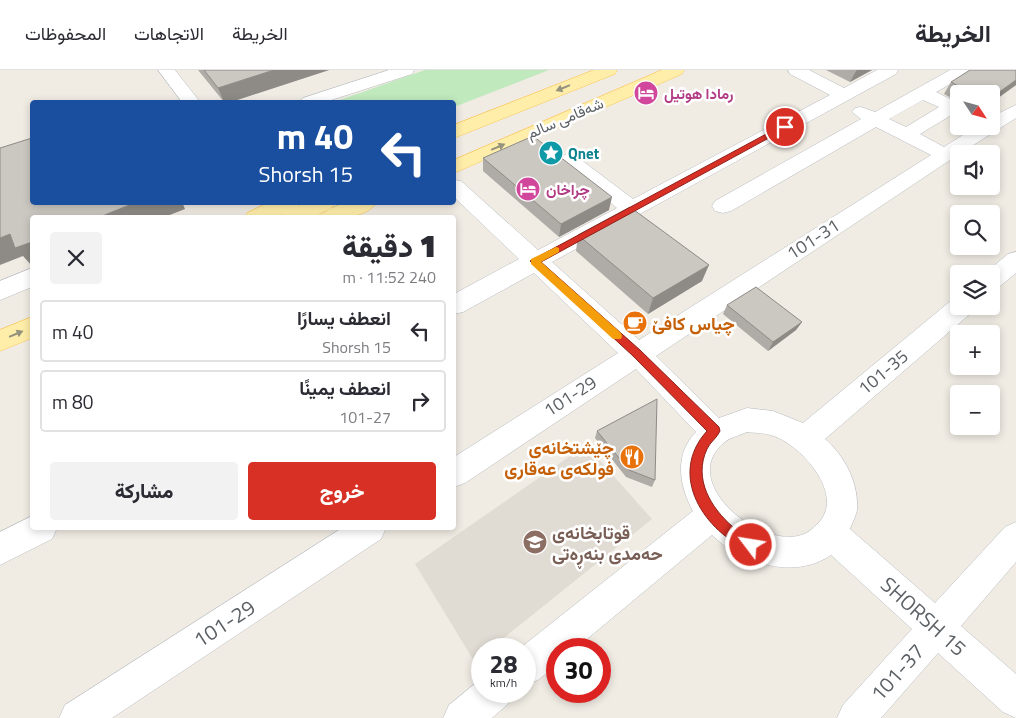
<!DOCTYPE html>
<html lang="ar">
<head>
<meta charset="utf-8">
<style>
	:root { --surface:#fff; --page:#f2f2f3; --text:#2b2b33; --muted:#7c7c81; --line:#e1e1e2; --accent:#d93025 }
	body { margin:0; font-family:"Titillium Web",Vazirmatn,sans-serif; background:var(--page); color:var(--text); direction:rtl; height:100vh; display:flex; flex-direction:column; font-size:19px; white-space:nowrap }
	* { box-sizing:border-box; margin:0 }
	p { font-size:16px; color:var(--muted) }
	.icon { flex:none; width:28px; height:28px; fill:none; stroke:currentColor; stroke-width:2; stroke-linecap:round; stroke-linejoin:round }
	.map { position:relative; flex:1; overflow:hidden; direction:ltr }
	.side { position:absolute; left:30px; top:145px; width:426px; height:315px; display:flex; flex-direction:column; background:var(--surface); border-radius:5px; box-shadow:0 2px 8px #0003; direction:rtl }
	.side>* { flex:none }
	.top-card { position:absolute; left:30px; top:30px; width:426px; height:105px; border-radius:5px; box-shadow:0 2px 8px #0003; direction:rtl; background:#1a4fa0; color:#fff; overflow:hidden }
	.needle { width:32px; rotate:126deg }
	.fabs { position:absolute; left:950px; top:15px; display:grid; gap:10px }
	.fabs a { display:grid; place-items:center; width:50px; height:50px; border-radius:5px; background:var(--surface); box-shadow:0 2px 8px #0003; font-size:25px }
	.speed { position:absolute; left:471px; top:568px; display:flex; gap:10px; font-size:25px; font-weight:700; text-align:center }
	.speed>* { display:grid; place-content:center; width:65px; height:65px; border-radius:50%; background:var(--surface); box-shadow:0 2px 8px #0003; line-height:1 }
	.speed small { font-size:12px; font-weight:400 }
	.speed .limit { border:8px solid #d22; background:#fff; color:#111 }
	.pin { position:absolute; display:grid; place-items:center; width:42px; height:42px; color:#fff; margin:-21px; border:2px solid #fff; border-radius:50%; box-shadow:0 1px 5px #0007 }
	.me { position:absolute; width:55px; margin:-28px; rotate:301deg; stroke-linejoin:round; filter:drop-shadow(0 0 4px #0008) }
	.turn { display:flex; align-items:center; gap:18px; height:105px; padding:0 20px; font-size:22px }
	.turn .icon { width:65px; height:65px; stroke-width:2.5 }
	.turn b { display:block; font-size:35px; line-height:42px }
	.round { display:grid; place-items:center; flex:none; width:52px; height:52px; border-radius:5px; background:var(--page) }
	.head { display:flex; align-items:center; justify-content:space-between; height:85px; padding:0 20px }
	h1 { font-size:30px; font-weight:800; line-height:38px }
	.action { display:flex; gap:10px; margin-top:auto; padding:10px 20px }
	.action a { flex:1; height:58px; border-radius:5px; background:var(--accent); color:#fff; font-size:20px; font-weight:800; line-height:58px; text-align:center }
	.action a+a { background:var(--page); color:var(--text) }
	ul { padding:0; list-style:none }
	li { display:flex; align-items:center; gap:15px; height:62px; margin:0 10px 8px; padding:0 10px; border:2px solid var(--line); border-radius:5px }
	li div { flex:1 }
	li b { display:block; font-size:19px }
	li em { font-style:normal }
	header { display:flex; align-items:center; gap:30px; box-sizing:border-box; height:70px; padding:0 25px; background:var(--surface); border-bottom:1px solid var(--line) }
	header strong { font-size:24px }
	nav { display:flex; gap:28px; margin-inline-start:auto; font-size:18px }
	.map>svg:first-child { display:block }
</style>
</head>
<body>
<header>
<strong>الخريطة</strong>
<nav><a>الخريطة</a><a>الاتجاهات</a><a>المحفوظات</a></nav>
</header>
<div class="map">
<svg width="1016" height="648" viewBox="0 0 1016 648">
	<rect width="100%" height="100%" fill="#f0ece4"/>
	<path fill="#e0dbd3" d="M586,375L652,449L490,579H482V585L474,591L415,494Z"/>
	<path fill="#c0e9be" d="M425,0H549L454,37V32H334Z"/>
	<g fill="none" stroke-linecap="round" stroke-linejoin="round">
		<defs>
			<path id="minor" d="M158,0H175L200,32H182Z
				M389,0H414L412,4L325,32H300L303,28Z
				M788,0H809L844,18L877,0H898L896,4L552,192L639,270L931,85L876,57L731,141L723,143L715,141L712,136L715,131L861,49L852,42L855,38L861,37L875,42L950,0H970L968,4L936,22L958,33V41L920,64L944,77L977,56H991V47L1016,35V48L959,84L656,286L719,348L747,338L773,341L803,353L953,229L959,228V236H974L971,243L825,369C845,386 859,414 857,440C856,446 852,453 850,459L935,533L1005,457L1016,452V492L961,556L1016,604V648L1003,642L938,583L881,648H837L843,635L912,559L831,485C795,510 742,494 712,465L575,579H558V594L538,610L525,615V579H519L693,441C679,416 674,384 696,362L636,299L465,413L454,417V387L618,283L534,203L463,242L454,244V224L519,189L454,127V110L461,111L538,180L617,138L562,94L559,90L562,86L569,84L576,86L633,129L830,25L790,4ZM923,30L939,37L906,57L889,49ZM747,362C756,363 766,363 774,366C799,375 838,416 824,445C822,450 818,453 814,457C779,495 669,414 726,371C732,367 741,365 747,362Z
				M1016,182V203L999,217L991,220V204H984L1008,184Z
				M32,198V217L0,230V211Z
				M32,446V458H57L52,469L0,495V462Z
				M342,458H386L381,469L112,648H59L65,635Z
				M482,608V621H513L508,634L492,648H443L449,635Z"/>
			<path id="major" d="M594,0H617L615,4L454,68V55Z
				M662,0H684L682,4L454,103V90Z
				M270,132H300L298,136L306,132H336C325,150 298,148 280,148L283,144L275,148H244L247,143Z
				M346,132H377C367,149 336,148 318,148L321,143Z
				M32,247V268L0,281V260Z"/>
		</defs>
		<use href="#minor" stroke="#b6babf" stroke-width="1"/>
		<use href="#major" stroke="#fcc551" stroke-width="1"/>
		<use href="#minor" fill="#fff" fill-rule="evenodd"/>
		<use href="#major" fill="#ffeea9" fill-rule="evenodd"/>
	</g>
	<path fill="#afaba6" d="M198,0H329L231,32H224Z
		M826,0H872L850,12Z
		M1016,0V15L991,33V24H959V32L944,24L951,12Z
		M483,88L609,140L559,167L483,101Z
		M578,165L702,211L648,244L576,181Z
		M727,235L802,252L796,260L768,281L723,244Z
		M597,361L655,410L652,417L626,407L595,368Z"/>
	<path fill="#8e8b87" d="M274,0H329L231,32H224L218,18Z
		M857,0H872L850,12L856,1Z
		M1016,10V15L991,33V28Z
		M612,127L609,140L559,167L561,154Z
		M137,132H182L185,139L162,148H97Z
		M10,164L32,172V196L23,186L0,195V168Z
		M709,195L702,211L648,244L653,228Z
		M802,252L796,260L768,281L773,272Z"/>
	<path fill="#cbc7c1" stroke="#8e8b87" d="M204,0H274L218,18Z
		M970,0H1016V10L991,28V24H973L951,12Z
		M533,66L612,127L561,154L483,88Z
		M32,68V132H137L97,148H32V172L15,178L10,164L0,168V78Z
		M630,137L709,195L653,228L578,165Z
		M756,217L802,252L773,272L727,235Z
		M657,329L655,410L629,400L597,361Z"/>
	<defs><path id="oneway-solid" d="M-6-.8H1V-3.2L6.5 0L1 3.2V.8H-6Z" transform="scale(1.25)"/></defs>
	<g fill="#95927d">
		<use href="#oneway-solid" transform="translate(563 18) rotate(158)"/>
		<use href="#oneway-solid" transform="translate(498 77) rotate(-23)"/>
		<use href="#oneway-solid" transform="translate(16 264) rotate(-23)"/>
	</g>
	<path fill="#d93025" stroke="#8d1f18" d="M783,55L789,57L541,192L640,280L719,357L720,361C717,368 710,372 707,379C693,409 711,438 733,457C741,463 754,465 757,475L755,479L751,481C704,462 667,405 707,361L633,286L530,191Z"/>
	<path fill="#f59e0b" d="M556,177L559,178V182L541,192L621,263L622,266L621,269H613L531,194V189Z"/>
	<defs>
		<symbol id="hotel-disc" viewBox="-11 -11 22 22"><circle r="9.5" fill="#d1479c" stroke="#fff"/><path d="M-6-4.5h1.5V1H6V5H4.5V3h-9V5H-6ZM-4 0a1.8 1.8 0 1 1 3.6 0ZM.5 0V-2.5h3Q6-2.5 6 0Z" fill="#fff"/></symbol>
		<symbol id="sight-disc" viewBox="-11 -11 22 22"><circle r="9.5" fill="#0f9aa8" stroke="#fff"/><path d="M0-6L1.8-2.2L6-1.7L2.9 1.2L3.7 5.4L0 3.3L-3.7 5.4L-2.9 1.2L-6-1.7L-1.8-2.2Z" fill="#fff"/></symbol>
		<symbol id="cafe-disc" viewBox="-11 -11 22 22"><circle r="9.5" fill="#e8710a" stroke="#fff"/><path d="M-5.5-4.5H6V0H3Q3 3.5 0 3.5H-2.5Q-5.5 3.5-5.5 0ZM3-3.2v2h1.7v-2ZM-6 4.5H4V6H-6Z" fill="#fff"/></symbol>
		<symbol id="restaurant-disc" viewBox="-11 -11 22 22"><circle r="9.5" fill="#e8710a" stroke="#fff"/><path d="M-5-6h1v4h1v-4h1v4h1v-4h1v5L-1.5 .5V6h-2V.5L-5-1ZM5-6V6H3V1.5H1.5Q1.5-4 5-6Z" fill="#fff"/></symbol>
		<symbol id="school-disc" viewBox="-11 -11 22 22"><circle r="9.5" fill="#8d6e63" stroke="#fff"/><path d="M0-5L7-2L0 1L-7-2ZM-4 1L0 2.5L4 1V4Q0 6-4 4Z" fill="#fff"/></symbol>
	</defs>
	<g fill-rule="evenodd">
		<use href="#hotel-disc" x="632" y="9" width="28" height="28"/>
		<use href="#sight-disc" x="537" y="69" width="28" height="28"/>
		<use href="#hotel-disc" x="514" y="105" width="28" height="28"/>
		<use href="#cafe-disc" x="621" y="239" width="28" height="28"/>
		<use href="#restaurant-disc" x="618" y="373" width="28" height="28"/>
		<use href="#school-disc" x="521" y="458" width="28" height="28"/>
	</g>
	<g text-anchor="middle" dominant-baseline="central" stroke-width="5" stroke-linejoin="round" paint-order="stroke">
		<g font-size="15" font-weight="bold" fill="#b23c85" stroke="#fff" text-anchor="start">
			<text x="664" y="23">رمادا هوتيل</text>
			<text x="546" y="119">چراخان</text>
		</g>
		<g font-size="15" fill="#5c6166" stroke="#fff">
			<text transform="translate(565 48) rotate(-23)">شەقامی سالم</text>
		</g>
		<g font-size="15" font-weight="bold" fill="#0d838f" stroke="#fff" text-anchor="start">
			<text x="568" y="83">Qnet</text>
		</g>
		<g font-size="18" fill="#5c6166" stroke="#fff">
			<text transform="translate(813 169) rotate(-33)">101-31</text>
			<text transform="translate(883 302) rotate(-40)">101-35</text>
			<text transform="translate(570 326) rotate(-33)">101-29</text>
		</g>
		<g font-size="18" font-weight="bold" fill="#c56008" stroke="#fff" text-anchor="start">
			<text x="652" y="253">چياس كافێ</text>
			<text x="614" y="377" text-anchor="end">چێشتخانەی<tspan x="614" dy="21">فولکەی عەقاری</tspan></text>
		</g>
		<g font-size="18" font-weight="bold" fill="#785e54" stroke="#fff" text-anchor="start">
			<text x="552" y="462">قوتابخانەی<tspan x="552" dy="21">حەمدی بنەڕەتی</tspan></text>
		</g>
		<g font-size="21" fill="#5c6166" stroke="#fff">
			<text transform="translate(924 546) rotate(42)">SHORSH 15</text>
			<text transform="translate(224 553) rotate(-33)">101-29</text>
			<text transform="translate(897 602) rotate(-48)">101-37</text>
		</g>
	</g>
</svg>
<div class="fabs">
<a><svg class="needle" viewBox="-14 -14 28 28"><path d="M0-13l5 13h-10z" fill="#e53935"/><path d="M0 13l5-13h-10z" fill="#7c7c81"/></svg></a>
<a><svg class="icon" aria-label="sound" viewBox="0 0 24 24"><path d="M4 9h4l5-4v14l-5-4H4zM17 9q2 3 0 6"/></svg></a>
<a><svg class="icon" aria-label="search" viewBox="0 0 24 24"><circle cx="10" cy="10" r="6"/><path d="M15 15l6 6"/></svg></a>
<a><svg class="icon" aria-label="layers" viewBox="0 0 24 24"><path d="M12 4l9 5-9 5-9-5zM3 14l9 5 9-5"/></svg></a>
<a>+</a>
<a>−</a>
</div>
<div class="speed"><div>28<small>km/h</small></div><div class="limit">30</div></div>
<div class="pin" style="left:785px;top:57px;background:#d93025"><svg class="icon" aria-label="arrive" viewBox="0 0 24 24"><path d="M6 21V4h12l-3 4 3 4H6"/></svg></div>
<svg class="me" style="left:751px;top:475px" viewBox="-20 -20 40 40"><circle r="17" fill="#d93025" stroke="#fff" stroke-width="3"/><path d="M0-11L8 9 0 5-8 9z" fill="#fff"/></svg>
<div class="top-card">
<div class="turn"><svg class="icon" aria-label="left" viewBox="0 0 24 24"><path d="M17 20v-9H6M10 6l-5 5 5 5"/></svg><div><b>40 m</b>Shorsh 15</div></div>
</div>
<section class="side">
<div class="head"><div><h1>1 دقيقة</h1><p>240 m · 11:52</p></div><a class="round"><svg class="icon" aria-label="close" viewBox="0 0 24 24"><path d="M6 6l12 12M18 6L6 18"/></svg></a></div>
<ul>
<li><svg class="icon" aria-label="left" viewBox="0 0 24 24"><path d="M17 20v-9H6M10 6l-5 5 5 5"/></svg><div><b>انعطف يسارًا</b><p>Shorsh 15</p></div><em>40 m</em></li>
<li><svg class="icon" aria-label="right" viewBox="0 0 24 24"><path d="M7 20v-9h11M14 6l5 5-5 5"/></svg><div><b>انعطف يمينًا</b><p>101-27</p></div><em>80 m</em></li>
</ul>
<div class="action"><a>خروج</a><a>مشاركة</a></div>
</section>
</div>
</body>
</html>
